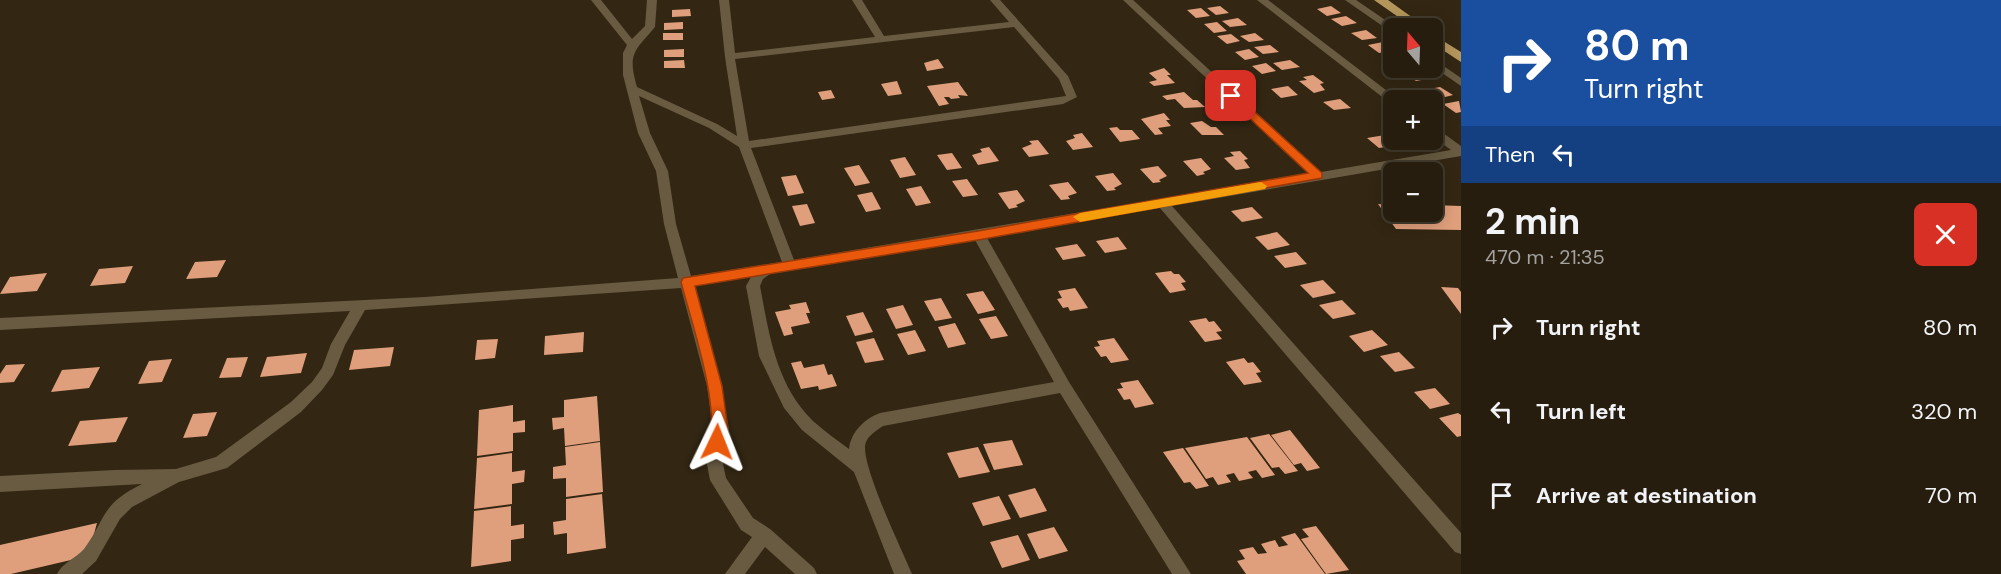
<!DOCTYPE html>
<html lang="en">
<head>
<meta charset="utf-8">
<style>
	:root { --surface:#261d0e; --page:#322a1c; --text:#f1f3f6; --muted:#a4a29e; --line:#423b2e }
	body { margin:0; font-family:"DM Sans",sans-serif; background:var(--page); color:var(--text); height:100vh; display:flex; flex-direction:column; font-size:22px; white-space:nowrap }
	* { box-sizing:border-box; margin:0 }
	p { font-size:20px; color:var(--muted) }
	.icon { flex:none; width:33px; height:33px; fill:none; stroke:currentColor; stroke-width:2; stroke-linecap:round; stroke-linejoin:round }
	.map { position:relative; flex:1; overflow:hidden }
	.drawer { display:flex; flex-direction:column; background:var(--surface); width:540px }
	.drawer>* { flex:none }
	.banner { background:#1a4fa0; color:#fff; overflow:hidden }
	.needle { width:39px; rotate:341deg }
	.buttons { position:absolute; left:1383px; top:18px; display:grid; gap:12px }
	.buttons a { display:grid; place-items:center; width:60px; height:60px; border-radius:9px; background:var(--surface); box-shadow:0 3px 15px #0003,0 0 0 2px var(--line); font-size:30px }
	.pin { position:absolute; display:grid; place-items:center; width:51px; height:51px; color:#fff; margin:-26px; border-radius:12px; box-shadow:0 3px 9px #0006 }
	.me { position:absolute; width:66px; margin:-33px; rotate:2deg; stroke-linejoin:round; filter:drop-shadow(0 0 4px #0008) }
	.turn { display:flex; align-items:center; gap:21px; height:126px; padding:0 24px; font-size:27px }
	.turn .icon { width:78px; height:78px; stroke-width:2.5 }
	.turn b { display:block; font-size:42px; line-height:51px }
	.then { display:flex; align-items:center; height:57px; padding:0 24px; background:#0003; gap:12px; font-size:22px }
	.round { display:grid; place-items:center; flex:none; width:63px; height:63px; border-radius:9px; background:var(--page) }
	.overview { display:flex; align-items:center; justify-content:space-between; height:102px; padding:0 24px }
	h1 { font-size:36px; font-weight:700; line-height:45px }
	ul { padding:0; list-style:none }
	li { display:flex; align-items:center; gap:18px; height:84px; padding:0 24px }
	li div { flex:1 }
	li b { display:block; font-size:22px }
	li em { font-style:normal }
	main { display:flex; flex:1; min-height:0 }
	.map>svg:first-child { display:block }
</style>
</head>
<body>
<main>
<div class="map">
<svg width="1461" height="574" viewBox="0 0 1461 574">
	<rect width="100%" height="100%" fill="#332713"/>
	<path fill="#e09f7c" d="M1220,6L1229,13L1216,15L1207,8Z
		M1331,6L1341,13L1327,16L1317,9Z
		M1201,8L1210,16L1196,18L1187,10Z
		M690,9L691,16L672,17V10Z
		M1346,16L1357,23L1342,26L1331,19Z
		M1238,18L1247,25L1230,27L1222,21Z
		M683,22V29L664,30V23Z
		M1217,22L1227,31L1214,33L1204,24Z
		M1366,30L1377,38L1362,40L1351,33Z
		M663,33H683V40H663Z
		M1255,33L1264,40L1249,42L1240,36Z
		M1231,34L1240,41L1227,44L1217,36Z
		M1383,42L1394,50L1379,53L1368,45Z
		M1270,45L1279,52L1263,54L1254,47Z
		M684,49V57H664V50Z
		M1249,49L1259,57L1245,60L1235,52Z
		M938,59L944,68L927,71L924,63Z
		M684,60L685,68H664V61Z
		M1290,60L1300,67L1282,70L1273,63Z
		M1266,63L1276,71L1262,74L1252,66Z
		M1164,68L1171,75H1167L1175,83L1154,86L1149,82L1157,80L1149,73Z
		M1420,70L1432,78L1416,81L1404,73Z
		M1313,75L1324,83L1320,84L1325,90L1314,93L1299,81L1307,80L1303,77Z
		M897,81L902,94L888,96L881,84Z
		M958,82L968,96L958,95L960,98L951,99L949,97H944L949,104L939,106L927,86Z
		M1288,86L1298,95L1281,98L1271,89Z
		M1440,87L1453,95L1437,99L1424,90Z
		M831,90L835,98L822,100L818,92Z
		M1184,92L1193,100H1197L1205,107L1184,108L1175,99L1167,100L1162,96Z
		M1340,99L1351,108L1334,110L1323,102Z
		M1459,101L1461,112L1456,113L1443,104Z
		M1164,113L1170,120H1166L1171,126L1158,128L1163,134L1155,135L1141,119Z
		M1202,121L1211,127H1216L1224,135H1202L1190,123Z
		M1117,127L1120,130H1132L1140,139L1120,142L1109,128Z
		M1082,133L1093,147L1073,150L1066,141L1075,138L1073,135Z
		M1385,135L1398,145L1379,148L1367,138Z
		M1038,140L1049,154L1029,157L1022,148L1032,144L1029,141Z
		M989,147L999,161L978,165L972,155L982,152L980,149Z
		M1240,151L1248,159L1244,160L1250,168L1236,170L1224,158L1234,156L1230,152Z
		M952,153L962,168L947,170L937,155Z
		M905,157L916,175L900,178L890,160Z
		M1201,158L1211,169L1203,172L1205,174L1197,176L1183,161Z
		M859,165L870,183L855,186L844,168Z
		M1158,166L1167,176L1159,180L1161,182L1153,183L1140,169Z
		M1113,173L1122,184L1114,188L1116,190L1107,191L1095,176Z
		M796,175L804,193L788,196L781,177Z
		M967,179L978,195L963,197L952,181Z
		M1068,182L1077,193L1068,196L1070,199L1061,200L1049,185Z
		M921,186L931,203L916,206L906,189Z
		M1017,190L1025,201L1016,205L1018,207L1009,209L998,193Z
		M872,192L881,209L866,212L857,195Z
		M807,204L815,223L800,226L792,206Z
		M1378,204L1394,205V212H1432V205L1461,206V230L1396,229Z
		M1252,207L1263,218L1242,222L1231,211Z
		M1277,232L1290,245L1268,250L1255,237Z
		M1118,237L1127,249L1105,253L1096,241Z
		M1077,244L1086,256L1063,260L1055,248Z
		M1296,252L1307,264L1285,268L1274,256Z
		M226,260L217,277L186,279L195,262Z
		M133,266L125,283L90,286L99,269Z
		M1171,271L1174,274H1179L1186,282L1181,283L1186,290L1170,293L1155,273Z
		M47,273L37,291L0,294L10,277Z
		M1323,280L1336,293L1313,298L1300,285Z
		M1441,287L1458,288L1461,292V314Z
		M1075,288L1088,308L1070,311L1068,307L1063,308L1057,299L1062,298L1058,291Z
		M983,291L995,310L978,314L966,294Z
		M941,298L952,318L935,321L924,301Z
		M1342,300L1356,314L1333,319L1319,305Z
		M806,302L810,313H806L810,323L791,327L793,334L784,336L775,312L791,309L789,305Z
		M903,305L913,325L896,329L886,309Z
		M863,312L873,332L855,336L846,316Z
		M996,316L1008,336L991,339L979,319Z
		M1206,318L1209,322L1214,321L1222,331L1216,332L1222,339L1205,342L1189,321Z
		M955,323L966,344L948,348L938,327Z
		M915,330L926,351L908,355L897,334Z
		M1372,330L1388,345L1364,352L1349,336Z
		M584,332L583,352L544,355L545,336Z
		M874,338L884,360L865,363L856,342Z
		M1114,338L1129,360L1111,363L1106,356L1101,357L1094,347L1100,346L1097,341Z
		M498,339L495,358L475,360L477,340Z
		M394,347L390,366L349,370L354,350Z
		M1399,352L1415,368L1395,372L1380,356Z
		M307,353L301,373L260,377L267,357Z
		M248,357L241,377L219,378L227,358Z
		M1244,358L1248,363L1253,362L1261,372L1256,373L1262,382L1244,385L1226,362Z
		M172,359L162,382L138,384L149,361Z
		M801,361L804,368L824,364L828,375L832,374L837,386L819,390L818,386L801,389L791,363Z
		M25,364L14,382L0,383V374L6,365Z
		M100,367L89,388L51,392L62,370Z
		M1138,380L1154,404L1135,408L1130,399L1124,400L1117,389L1123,388L1120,383Z
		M1435,388L1450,404L1430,409L1414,392Z
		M597,396L600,441L565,446L564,428L553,430L552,418L564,417V400Z
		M513,405V422L525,420V432L513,433V451L477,456L479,410Z
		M217,412L207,436L183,438L193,414Z
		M1458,413L1461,415V436L1457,437L1439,418Z
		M128,417L116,442L68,446L80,421Z
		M1290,430L1320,468L1307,471L1301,463L1294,465L1271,435Z
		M1269,434L1298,471L1285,474L1279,467L1272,468L1250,438Z
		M1247,437L1275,475L1262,478L1256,470L1248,472L1253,478L1239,481L1234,473L1226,475L1231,482L1218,485L1213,477L1206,479L1185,448Z
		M1012,440L1023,465L994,470L983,444Z
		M600,442L603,492L566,497V478L553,479V467L566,465L565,447Z
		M978,447L990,472L959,478L947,453Z
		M1183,448L1209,486L1196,489L1190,482L1184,483L1163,452Z
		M512,453V472L525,470L524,482L512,484V504L474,509L477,458Z
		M1035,488L1047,511L1020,518L1008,495Z
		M602,494L606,548L567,554V533L554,535L553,522L566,520V499Z
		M999,496L1011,519L983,526L972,503Z
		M511,506V526L524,524V538L511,540V561L471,567L474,511Z
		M97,523L88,556L11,574H0V545Z
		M1316,526L1349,570L1326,574L1301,539L1309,537L1302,529Z
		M1054,527L1068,551L1039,559L1027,534Z
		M1295,533L1325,574H1246L1237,561L1245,559L1239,550L1253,547L1258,554L1267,553L1261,544L1275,540L1279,547L1288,545L1281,537Z
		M1018,535L1030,560L1002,568L990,542Z"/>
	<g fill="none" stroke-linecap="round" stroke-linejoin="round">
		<path fill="#685b42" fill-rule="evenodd" d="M591,0H601L632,39L645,26L647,0H657L655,27C635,51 627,53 637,87L717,124L737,136L725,57L719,0H729L735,53L875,37L852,0H862L884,36L1009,22L990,0H1000L1068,76L1077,97L1063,104L751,148L794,260L1309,174L1123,0H1133L1321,172L1451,150L1432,136V127L1436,128L1461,146V156L1172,206L1461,533V554L1455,552L1160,208L987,238L1069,382L1191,574H1172L1060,393L883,426C877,430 869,435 866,442C858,460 903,552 912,574H894L854,472L802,430L784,408L759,356L746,286L751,277L694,286L721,386L729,429L721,454L726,478L753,518L770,529L814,568L817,574H795L765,547L745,574H725L752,537L741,530L710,480L705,454L713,429L707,386L681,288L365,310L345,345L333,375L322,390L301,412L227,468L179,482L132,507L120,519L96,561L82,574H57C62,563 76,558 84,549C107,517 101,504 142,484L0,492V476L115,470L176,469L216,457L291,402L312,382L322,368L331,344L350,311L0,330V318L425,297L678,278L664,224L656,171L638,133L623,75V53L627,45ZM1014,27L1059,79L1066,96L749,141L735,59ZM639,96L709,128L739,147L782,262L691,276L676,224L668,171L650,133ZM975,240L1054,382L880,413C864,419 851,432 849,449C837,440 824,431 813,421C776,385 769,334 760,286L763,279L770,274Z
			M1257,0H1268L1399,100H1394V104L1390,103Z
			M1345,0H1356L1397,28H1394V34Z
			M1432,58L1461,78V86L1432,66Z"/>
		<path fill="#b4965c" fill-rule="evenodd" d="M1374,0H1388L1427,28H1414Z
			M1432,34L1461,52V62L1432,43Z"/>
	</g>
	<path fill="#ea580c" stroke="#983908" stroke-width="1.5" d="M1231,93L1235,94L1322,173V178L978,240L695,286L722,386L728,429L723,447L717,449L711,447L709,442C720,405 691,321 681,282L683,278L978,231L1308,173L1228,98L1226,96Z"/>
	<path fill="#f59e0b" d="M1261,182L1267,186L1265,189L1080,222L1073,217L1080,213Z"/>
</svg>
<div class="buttons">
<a><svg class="needle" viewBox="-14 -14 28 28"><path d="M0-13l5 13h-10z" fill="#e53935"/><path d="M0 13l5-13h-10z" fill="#a4a29e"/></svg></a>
<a>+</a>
<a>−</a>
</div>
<div class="pin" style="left:1231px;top:96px;background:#d93025"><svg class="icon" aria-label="arrive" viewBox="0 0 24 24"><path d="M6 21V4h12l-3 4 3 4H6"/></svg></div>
<svg class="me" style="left:717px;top:442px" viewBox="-20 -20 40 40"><path d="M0-17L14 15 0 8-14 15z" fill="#ea580c" stroke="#fff" stroke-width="4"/></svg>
</div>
<section class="drawer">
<div class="banner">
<div class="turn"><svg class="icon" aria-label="right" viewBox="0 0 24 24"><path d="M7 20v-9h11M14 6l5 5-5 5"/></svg><div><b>80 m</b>Turn right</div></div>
<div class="then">Then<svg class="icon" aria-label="left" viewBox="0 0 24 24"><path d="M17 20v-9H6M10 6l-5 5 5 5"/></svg></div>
</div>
<div class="overview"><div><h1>2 min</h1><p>470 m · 21:35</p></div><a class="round" style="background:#d93025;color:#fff"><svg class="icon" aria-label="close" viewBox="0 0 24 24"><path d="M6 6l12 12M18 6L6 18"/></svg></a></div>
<ul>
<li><svg class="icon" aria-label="right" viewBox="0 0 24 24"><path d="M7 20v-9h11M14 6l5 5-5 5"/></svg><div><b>Turn right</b></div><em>80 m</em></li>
<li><svg class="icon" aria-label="left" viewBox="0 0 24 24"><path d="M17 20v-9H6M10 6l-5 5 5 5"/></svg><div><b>Turn left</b></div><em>320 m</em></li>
<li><svg class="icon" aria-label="arrive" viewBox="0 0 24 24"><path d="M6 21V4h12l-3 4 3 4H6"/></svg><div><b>Arrive at destination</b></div><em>70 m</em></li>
</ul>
</section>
</main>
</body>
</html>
